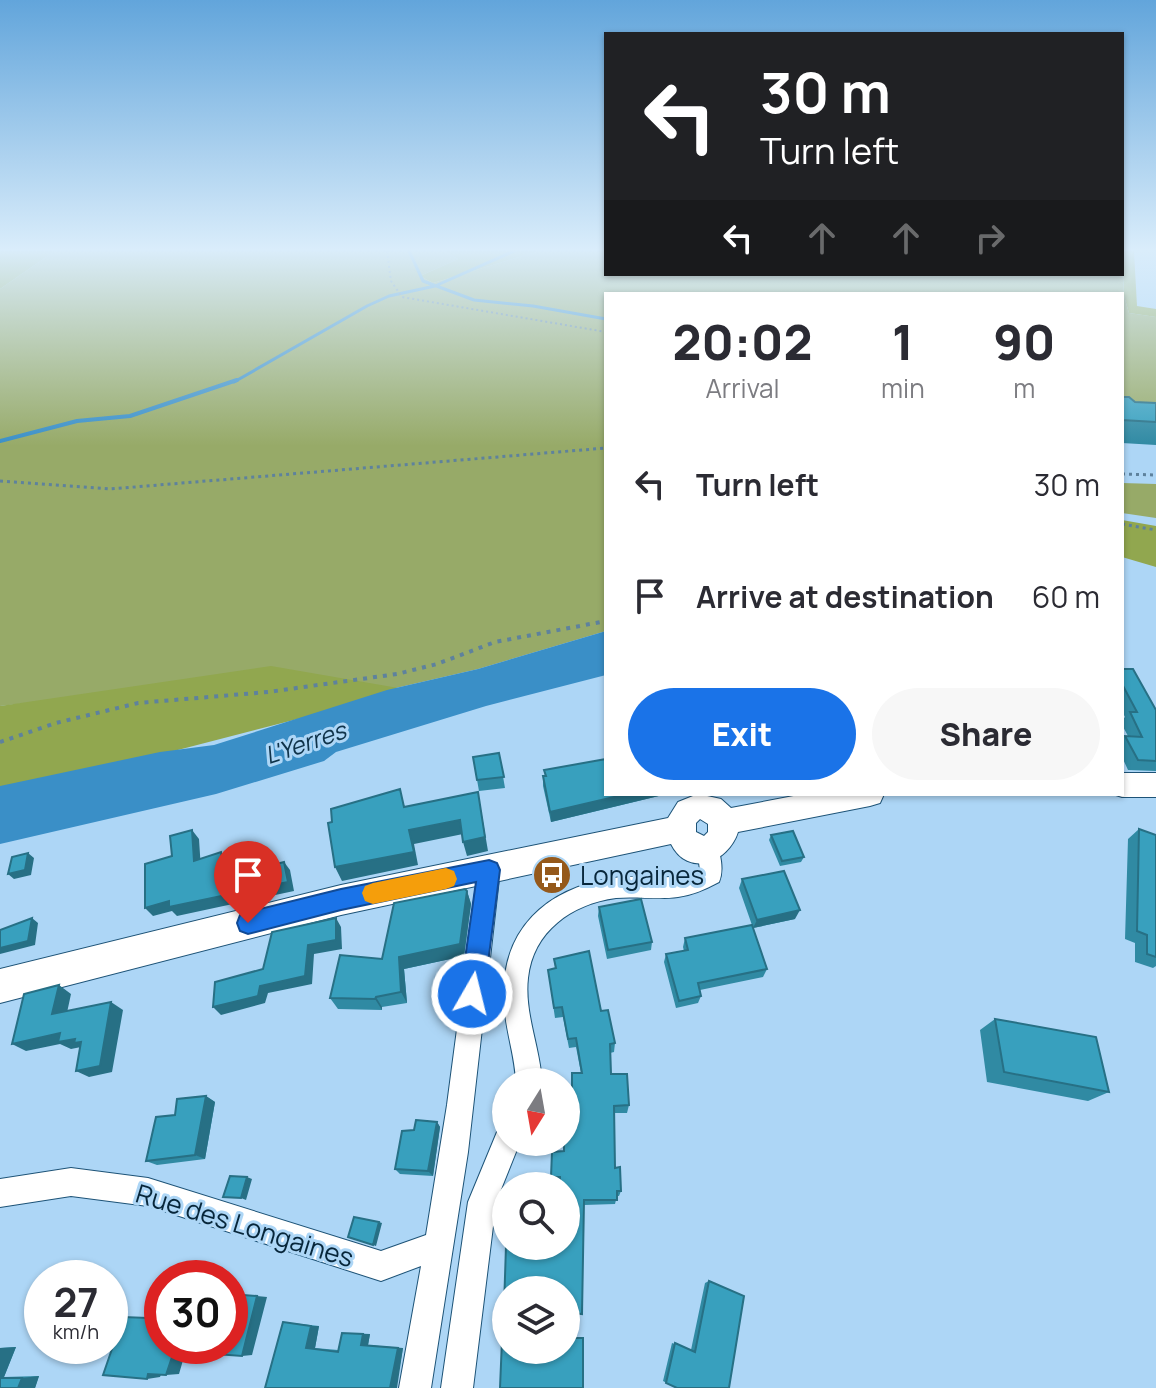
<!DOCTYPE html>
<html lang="en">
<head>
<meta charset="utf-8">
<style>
	:root { --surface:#fff; --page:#f7f7f7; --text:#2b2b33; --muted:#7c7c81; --accent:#1a73e8 }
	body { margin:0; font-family:Manrope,sans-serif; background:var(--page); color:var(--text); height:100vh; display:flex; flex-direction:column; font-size:30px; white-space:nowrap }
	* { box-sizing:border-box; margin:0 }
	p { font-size:26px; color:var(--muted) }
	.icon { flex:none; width:44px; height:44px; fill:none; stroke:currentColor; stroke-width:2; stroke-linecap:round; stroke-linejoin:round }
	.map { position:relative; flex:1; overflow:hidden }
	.details { position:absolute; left:604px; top:292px; width:520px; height:504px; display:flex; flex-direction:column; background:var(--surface); border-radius:0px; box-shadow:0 2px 6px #0004 }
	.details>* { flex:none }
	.guide { position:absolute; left:604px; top:32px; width:520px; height:244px; border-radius:0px; box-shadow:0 2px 6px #0004; background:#202124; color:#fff; overflow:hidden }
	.needle { width:52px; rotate:191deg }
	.fabs { position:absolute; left:492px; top:1068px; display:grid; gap:16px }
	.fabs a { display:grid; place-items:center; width:88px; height:88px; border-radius:50%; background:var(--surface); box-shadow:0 2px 6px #0004; font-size:40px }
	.speed { position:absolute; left:24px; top:1260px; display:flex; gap:16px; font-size:40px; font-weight:700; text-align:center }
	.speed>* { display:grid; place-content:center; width:104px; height:104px; border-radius:50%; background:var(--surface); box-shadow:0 2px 6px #0004; line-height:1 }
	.speed small { font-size:20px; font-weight:400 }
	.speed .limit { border:12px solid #d22; background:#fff; color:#111 }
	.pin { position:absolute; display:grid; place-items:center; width:68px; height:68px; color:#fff; margin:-82px -34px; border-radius:50% 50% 50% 0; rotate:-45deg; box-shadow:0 0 8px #0007 }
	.pin .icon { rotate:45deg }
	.me { position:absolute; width:88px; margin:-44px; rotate:8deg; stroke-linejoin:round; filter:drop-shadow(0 0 6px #0008) }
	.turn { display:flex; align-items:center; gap:28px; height:168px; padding:0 24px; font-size:36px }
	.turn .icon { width:104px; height:104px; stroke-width:2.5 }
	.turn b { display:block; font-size:56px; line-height:68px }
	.lanes { display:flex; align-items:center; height:76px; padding:0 24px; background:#0003; justify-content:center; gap:40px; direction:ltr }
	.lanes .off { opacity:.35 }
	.eta { display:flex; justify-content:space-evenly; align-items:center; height:136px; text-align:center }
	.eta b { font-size:48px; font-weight:800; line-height:56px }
	.button { display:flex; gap:16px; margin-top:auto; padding:16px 24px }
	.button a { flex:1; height:92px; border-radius:48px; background:var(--accent); color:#fff; font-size:32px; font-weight:800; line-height:92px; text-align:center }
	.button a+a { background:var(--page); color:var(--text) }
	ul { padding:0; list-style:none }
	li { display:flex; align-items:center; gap:24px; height:112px; padding:0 24px }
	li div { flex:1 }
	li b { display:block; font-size:30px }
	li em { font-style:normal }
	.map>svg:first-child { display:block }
</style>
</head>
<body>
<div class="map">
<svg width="1156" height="1388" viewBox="0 0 1156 1388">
	<rect width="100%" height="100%" fill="#add6f6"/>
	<path fill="#97aa68" d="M55,251H444L458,259L420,276L433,283L539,251H606V274H1122V259L1124,296L1129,313L1156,317V442L1122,440V294H606V631L478,669L387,690L35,702L0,706V289Z
		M1122,483L1156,484V518L1122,513Z"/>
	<path fill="#91a74f" d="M0,251H55L0,289Z
		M444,251H539L433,283L420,276L458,259Z
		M1122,251H1134L1137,306L1156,309V317L1129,313L1124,296Z
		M1122,520L1156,526V567L1122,557Z
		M271,666L410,690L0,796V706Z"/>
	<path fill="#3a8fc7" d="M606,631V675L486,706L336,752L324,761L216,794L0,844V786L160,752L214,745L387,690L478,669Z"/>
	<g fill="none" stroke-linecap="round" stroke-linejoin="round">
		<path stroke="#3a8fc7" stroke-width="3" d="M409,251L423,281L474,300L533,306L606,319
			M234,382L367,306L389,296L435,286L514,251"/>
		<path stroke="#3a8fc7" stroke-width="4" d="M0,441L77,421L130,416L237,380"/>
		<defs>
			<path id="street" d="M708,839L715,841C721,853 724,871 719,882C706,889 693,895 678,897C658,900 637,896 616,898C572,904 533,931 528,978C524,1013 540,1047 542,1082H516C515,1055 505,1029 504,1002C500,930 546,888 614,878C643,874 673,883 700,870L697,848L701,841Z
				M489,860L497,863L500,870L468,1152L431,1388H399L421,1266L381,1281L148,1206L71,1196L0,1207V1179L71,1168L148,1178L381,1251L426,1235L447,1105L478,870L481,863Z
				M506,1129V1142H520L496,1202L473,1388H441L468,1202L497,1132Z"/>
			<path id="secondary" d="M1122,773H1156V797H1122L1113,794H1122Z
				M698,794L721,799L731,808L804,794H884L880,803L870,806L738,832C728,863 688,878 671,844L341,915L0,1003V969L341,885L668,818L678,802ZM700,819L708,824V832L704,836L696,832V823Z"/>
		</defs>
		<use href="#street" stroke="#1d5377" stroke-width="2"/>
		<use href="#secondary" stroke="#1d5377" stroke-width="2"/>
		<path stroke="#5e829d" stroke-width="2" stroke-dasharray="2 3" stroke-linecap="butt" d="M387,251L391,281L402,297L606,332"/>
		<path stroke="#5e829d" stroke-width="3" stroke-dasharray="3 4" stroke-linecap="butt" d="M1122,474L1156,475
			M0,481L110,489L606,448
			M1122,524L1156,530"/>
		<path stroke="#5e829d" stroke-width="4" stroke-dasharray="4 6" stroke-linecap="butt" d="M0,742L56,723L138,703L268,692L397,674L437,664L495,642L606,621"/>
		<use href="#street" fill="#fff" fill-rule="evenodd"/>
		<use href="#secondary" fill="#fff" fill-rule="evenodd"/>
	</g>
	<path fill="#308aa3" d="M1122,397L1135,402L1156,403V445L1122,443Z
		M1122,669L1156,710V771L1128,770L1122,757V739L1125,736H1128L1122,725V720L1125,717L1122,711Z
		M499,753L505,788L479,791L473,757Z
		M544,770L606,794H667L551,822L543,786V776H545Z
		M1139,829L1156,835V966L1153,968L1135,962V943L1125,939L1128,839Z
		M771,835L804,857L801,862L780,866L769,840Z
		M742,879L795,919L753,928L739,888Z
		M467,891L471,904L464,956L404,969L407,1003L382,1007V1010L338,1009L330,998L382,959Z
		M599,907L652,942L651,950L607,959L598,916Z
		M685,938L767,969L763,977L700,990L701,996L698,1003L676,1008L664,962L666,954L684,951L683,947Z
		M554,959L601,1011L615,1043L614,1052L610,1053L611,1074L629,1105L627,1113H614L615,1168L621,1191L619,1196H617L615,1204L584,1205L566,1246L560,1182H552L551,1177L564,1151L572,1087L581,1073L576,1047L569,1048L563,1017L555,1018L548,970L555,968Z
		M995,1019L1109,1092L1088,1101L987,1082L980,1030Z
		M206,1096L215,1102L205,1159L157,1165L146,1161L175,1115Z
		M437,1122L440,1127L433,1176L400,1174L395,1169L414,1130Z
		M709,1281L744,1296L677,1388L663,1381L672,1343L691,1350L705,1283Z
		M283,1322L319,1326L315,1348L338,1350L342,1333H349L370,1334L368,1345L403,1348L396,1387L265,1388Z
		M16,1347L4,1377L39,1376L35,1388H0V1348Z"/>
	<path fill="#277085" d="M478,792L488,851L467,856L463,842Z
		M627,794H667L551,822L550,812Z
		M460,820L463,834L414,844L418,865L342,881L335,867L409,830Z
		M192,830L199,839L201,870L194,861Z
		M221,852L228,861L230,885L224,876Z
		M28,853L34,858L31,875L14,879L8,874Z
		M284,862L290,870L294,891L177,916L172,911L153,916L145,908Z
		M467,891L471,904L464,956L404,969L407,1003L401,992L399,957Z
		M800,910L795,919L753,928L757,920Z
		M32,918L38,923L35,945L0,954V948Z
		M336,918L341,927L342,949L314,954L312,984L268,993L265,1003L221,1015L213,1007L260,986L308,945Z
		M59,985L71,994L65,1022L52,1014Z
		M376,997L382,1007V1010L375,999Z
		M111,1002L123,1010L112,1072L89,1077L76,1071Z
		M60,1033L75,1039L94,1049L81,1047L71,1049L60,1044L26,1051L12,1044Z
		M206,1096L215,1102L205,1159L195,1155Z
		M437,1122L440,1127L433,1176L428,1171Z
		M247,1177L252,1179L246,1200L241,1198Z
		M379,1222L382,1223L376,1246L373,1245Z
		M257,1296L267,1297L252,1355L242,1356Z
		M311,1326H319L315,1348H306Z
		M363,1334H370L368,1345H361Z
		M16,1347L4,1377H0V1348Z
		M398,1348H403L397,1388H390Z
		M186,1350L179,1374L166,1375L174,1351Z
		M162,1372L160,1377L147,1379L148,1374Z
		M39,1376L35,1388H18L22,1378Z"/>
	<path fill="#38a0be" stroke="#277085" stroke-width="2" d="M1122,397H1129L1135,402L1156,403V422L1122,420Z
		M1122,669H1133L1156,710V761L1138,760L1125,736L1142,737L1130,712H1137L1122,684Z
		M499,753L504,777L477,780L473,757Z
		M606,759V794H627L550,812L543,776H546L544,770Z
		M400,789L404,807L478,792L485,837L463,842L460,820L409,830L414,852L335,867L328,823L332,822L331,809Z
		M1139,829L1156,835V957L1147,954V935L1137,931Z
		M192,830L194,861L221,852L224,876L264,863L265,867L284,862L288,882L169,907V901L145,908V864L172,856L170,836Z
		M793,831L804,857L782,861L771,835Z
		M28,853L25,870L8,874L12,857Z
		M784,871L800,910L757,920L742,879Z
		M465,889L467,891L460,944L399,957L401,992L376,997L375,999L330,998L340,955L382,959L394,903Z
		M641,899L652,942L608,950L599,907Z
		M32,918L28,941L0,948V930Z
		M336,918V940L308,945L305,976L260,986L258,996L213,1007L215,982L263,969L272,932Z
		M752,925L767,969L698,983L701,996L679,1001L666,954L688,950L685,938Z
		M589,951L601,1011L608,1010L615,1043L610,1044L611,1074H627L629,1105L614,1106L615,1168L620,1167L621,1191H617V1200H584L582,1314L566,1312V1290H506V1307H504L506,1246H566V1186H560V1177H551L552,1152L564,1151V1142H566V1087H572V1073H582L576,1038L568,1039L562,1007L554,1008L548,970L556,968L554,959Z
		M59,985L52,1014L111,1002L100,1066L76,1071L81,1042L74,1043L75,1039L58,1042L60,1033L12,1044L24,994Z
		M995,1019L1096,1037L1109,1092L1004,1072Z
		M206,1096L195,1155L146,1161L156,1117L175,1115L177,1099Z
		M416,1120L437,1122L428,1171L395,1169L402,1131L414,1130Z
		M230,1176L247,1177L241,1198L223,1197Z
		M354,1217L379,1222L373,1245L348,1237Z
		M709,1281L744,1296L729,1388H677L666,1383L675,1343L695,1352Z
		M230,1294L257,1296L242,1356L174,1351L166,1375L148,1374L147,1379L103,1375L123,1317L148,1318L149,1314H162V1346H230Z
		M283,1322L311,1326L306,1348L338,1352L342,1333L363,1334L361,1345L398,1348L390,1388H265Z
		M566,1338H583V1388H500L502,1340H506V1350H566Z
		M0,1378H22L18,1388H0Z"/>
	<linearGradient id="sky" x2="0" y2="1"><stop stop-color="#62a5db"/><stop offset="0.56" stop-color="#daedfb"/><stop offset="1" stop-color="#daedfb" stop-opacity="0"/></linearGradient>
	<rect width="1156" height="446" fill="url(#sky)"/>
	<path fill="#1a73e8" stroke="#114b97" stroke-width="2" d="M489,860L497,863L500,870L484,994L481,1003L472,1006L463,1003L460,994L476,882L341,910L248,934L240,931L237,923L240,915L248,912L341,889Z"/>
	<path fill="#f59e0b" d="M446,868L454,871L457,879L454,886L446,889L373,904L365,901L362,893L365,886L373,883Z"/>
	<defs>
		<symbol id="bus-disc" viewBox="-11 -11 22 22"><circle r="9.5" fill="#95591b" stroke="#add6f6"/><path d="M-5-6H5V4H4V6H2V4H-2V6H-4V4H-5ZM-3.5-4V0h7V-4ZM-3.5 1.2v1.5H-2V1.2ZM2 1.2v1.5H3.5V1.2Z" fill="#fff"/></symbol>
	</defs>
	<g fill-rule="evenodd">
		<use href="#bus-disc" x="530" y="853" width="44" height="44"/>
	</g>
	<g text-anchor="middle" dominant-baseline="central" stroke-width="6" stroke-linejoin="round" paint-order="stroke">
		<g font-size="24" font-style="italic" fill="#0f334a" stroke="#add6f6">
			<text transform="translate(305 742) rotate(-19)">L'Yerres</text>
		</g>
		<g font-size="26" fill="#07263a" stroke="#add6f6" text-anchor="start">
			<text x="580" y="875">Longaines</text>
		</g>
		<g font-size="26" fill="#07263a" stroke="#add6f6">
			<text transform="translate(245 1225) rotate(17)">Rue des Longaines</text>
		</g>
	</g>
</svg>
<div class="fabs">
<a><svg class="needle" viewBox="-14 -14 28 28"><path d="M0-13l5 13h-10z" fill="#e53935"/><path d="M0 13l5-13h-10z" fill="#7c7c81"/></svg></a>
<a><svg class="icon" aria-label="search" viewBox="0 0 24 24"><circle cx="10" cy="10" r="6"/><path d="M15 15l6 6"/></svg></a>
<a><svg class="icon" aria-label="layers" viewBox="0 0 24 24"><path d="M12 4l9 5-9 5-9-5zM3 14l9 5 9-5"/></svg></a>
</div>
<div class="speed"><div>27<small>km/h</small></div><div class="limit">30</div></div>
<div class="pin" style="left:248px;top:923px;background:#d93025"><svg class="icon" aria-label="arrive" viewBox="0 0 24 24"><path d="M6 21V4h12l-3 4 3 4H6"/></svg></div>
<svg class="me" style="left:472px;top:994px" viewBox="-20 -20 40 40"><circle r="17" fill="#1a73e8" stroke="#fff" stroke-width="3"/><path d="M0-11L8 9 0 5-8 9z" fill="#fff"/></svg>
<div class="guide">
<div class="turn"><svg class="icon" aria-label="left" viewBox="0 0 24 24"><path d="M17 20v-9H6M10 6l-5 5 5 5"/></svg><div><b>30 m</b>Turn left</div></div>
<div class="lanes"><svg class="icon" aria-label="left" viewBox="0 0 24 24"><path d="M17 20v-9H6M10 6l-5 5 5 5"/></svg><svg class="icon off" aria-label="ahead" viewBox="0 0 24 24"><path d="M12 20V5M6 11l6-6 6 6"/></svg><svg class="icon off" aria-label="ahead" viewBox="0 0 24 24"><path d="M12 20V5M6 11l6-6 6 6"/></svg><svg class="icon off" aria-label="right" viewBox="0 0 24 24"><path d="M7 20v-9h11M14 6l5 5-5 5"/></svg></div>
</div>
<section class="details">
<div class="eta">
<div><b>20:02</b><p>Arrival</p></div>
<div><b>1</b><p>min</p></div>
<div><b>90</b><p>m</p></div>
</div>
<ul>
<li><svg class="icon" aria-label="left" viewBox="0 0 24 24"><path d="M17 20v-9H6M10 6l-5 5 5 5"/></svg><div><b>Turn left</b></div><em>30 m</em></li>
<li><svg class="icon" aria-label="arrive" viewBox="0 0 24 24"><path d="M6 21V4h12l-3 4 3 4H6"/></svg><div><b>Arrive at destination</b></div><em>60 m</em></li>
</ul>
<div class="button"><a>Exit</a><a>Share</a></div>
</section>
</div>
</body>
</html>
